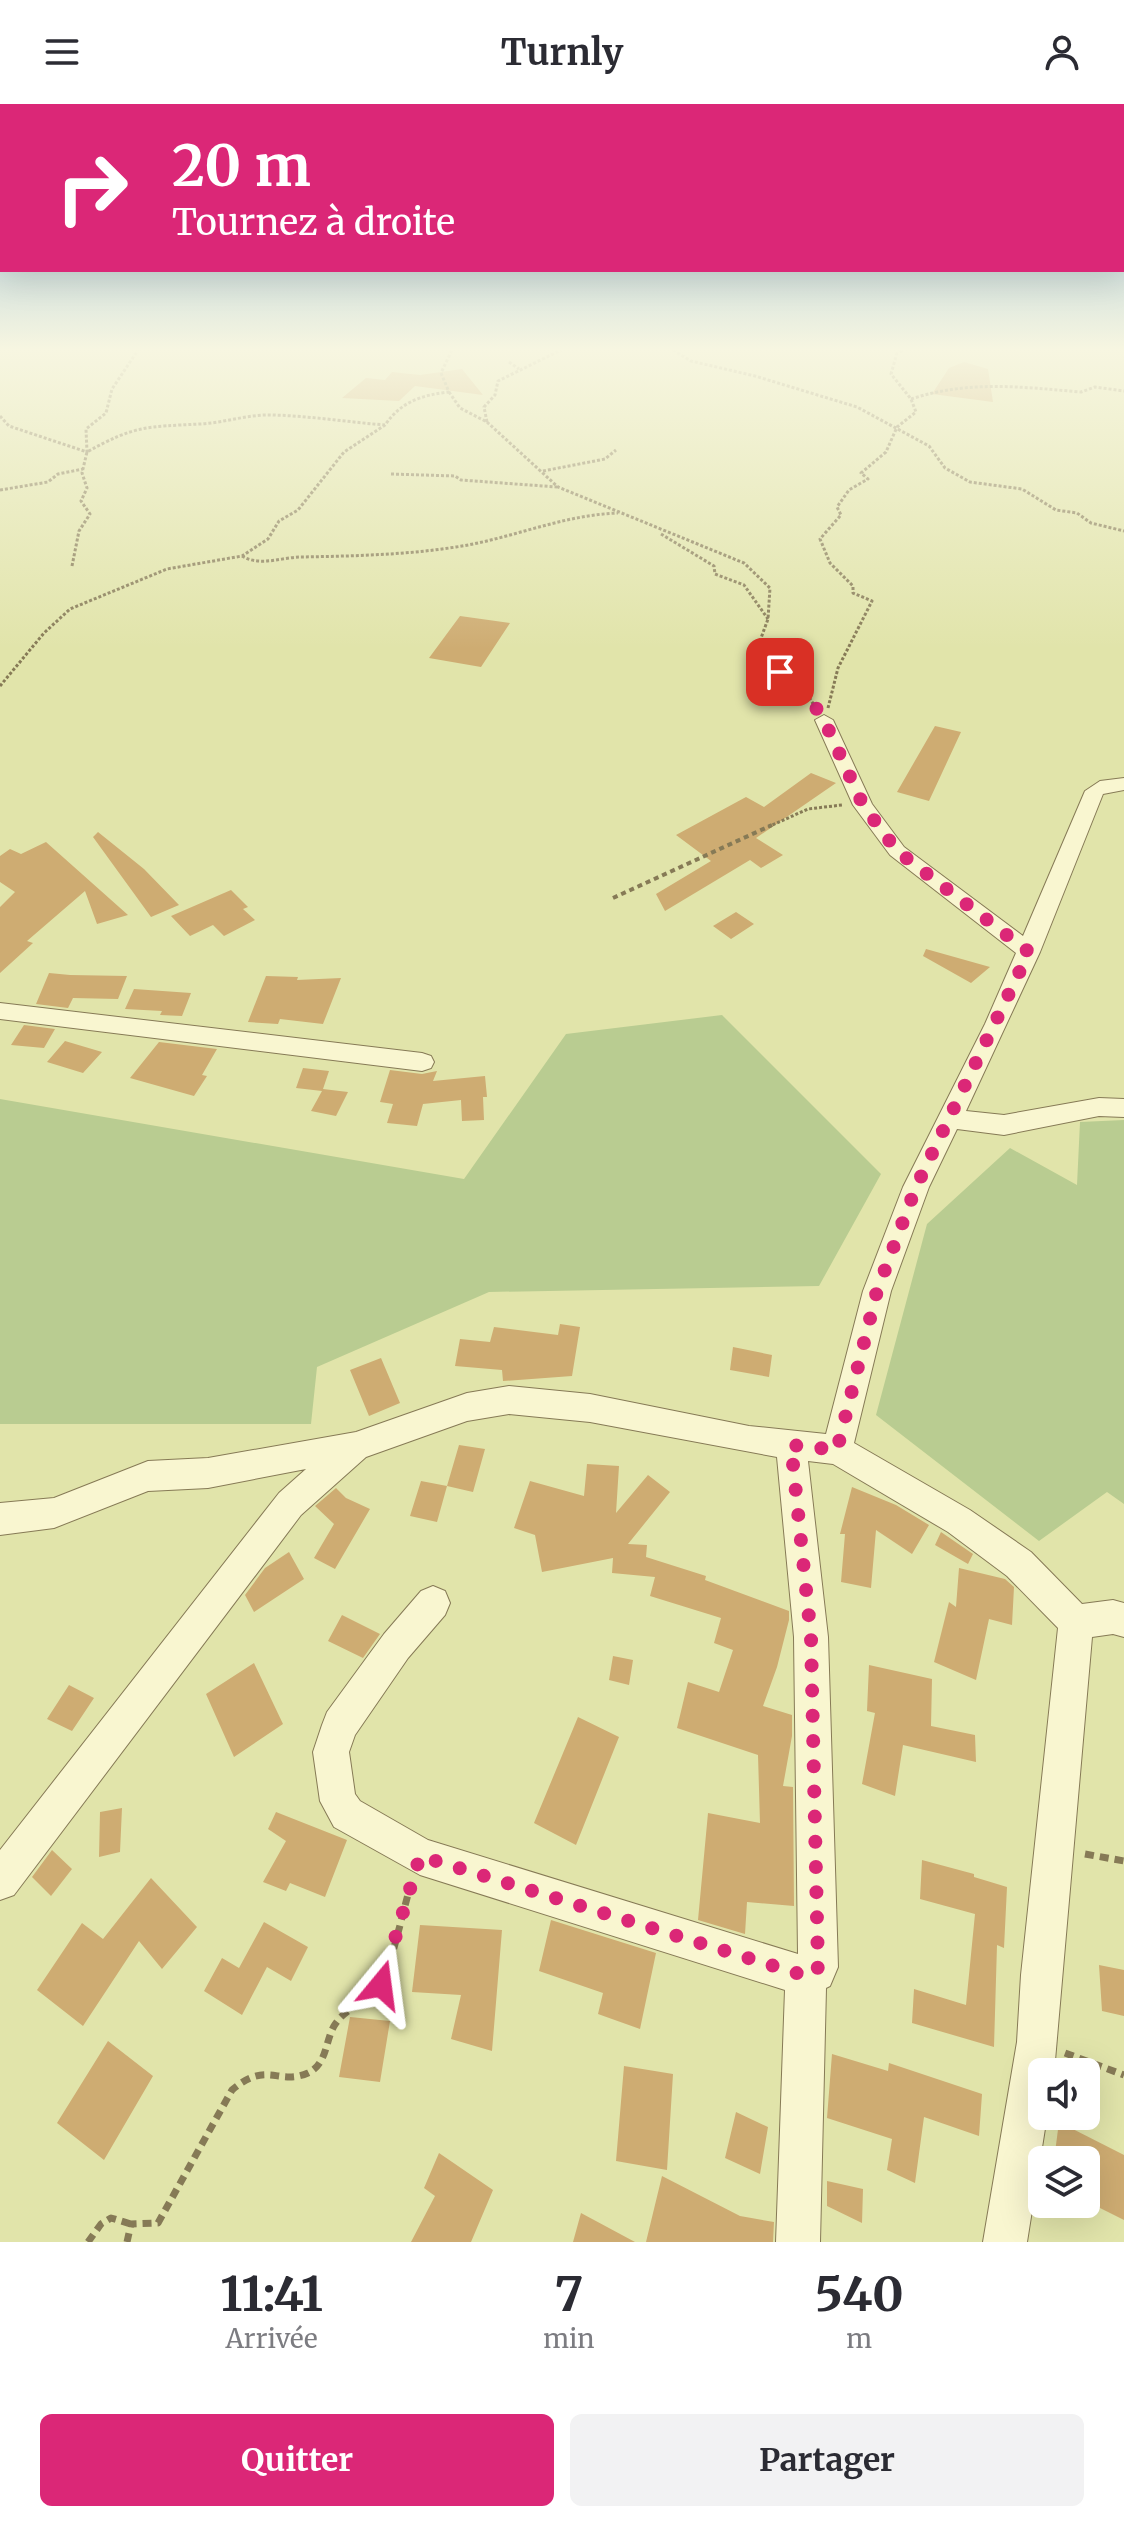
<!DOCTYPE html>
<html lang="fr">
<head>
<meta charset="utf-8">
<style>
	:root { --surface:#fff; --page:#f2f2f3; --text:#2b2b33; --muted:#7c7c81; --accent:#db2777 }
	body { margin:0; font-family:Merriweather,serif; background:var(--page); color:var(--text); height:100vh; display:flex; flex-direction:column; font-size:30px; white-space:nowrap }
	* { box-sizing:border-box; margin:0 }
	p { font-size:26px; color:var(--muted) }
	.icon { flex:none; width:44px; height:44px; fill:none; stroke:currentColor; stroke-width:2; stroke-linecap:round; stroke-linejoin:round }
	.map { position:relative; height:2138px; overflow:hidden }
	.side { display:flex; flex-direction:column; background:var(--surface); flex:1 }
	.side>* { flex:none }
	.banner { position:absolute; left:0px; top:0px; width:1124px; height:168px; box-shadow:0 8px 32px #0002; background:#db2777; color:#fff; overflow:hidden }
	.tools { position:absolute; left:1028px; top:1954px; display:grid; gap:16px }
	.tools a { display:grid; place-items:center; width:72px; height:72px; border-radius:12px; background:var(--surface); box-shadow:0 8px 32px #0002; font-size:40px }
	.pin { position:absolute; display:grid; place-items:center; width:68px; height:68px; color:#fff; margin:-34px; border-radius:16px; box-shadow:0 4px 12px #0006 }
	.me { position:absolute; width:88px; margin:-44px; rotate:16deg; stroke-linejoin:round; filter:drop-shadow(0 0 6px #0008) }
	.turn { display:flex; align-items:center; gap:28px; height:168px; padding:0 40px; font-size:36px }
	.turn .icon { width:104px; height:104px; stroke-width:2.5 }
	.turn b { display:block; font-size:56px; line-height:68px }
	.eta { display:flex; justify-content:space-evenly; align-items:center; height:136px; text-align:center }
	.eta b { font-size:48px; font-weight:700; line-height:56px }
	.cta { display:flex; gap:16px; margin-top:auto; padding:16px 40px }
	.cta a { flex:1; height:92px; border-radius:12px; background:var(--accent); color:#fff; font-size:32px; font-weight:700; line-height:92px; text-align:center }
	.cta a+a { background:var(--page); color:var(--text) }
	header { display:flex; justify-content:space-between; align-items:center; height:104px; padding:0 40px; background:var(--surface); font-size:36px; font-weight:700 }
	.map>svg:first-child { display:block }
</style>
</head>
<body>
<header><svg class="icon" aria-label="menu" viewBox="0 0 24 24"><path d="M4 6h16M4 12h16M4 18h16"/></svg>Turnly<svg class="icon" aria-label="person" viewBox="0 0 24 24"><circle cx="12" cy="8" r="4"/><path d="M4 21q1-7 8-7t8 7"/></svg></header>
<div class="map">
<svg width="1124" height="2138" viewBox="0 0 1124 2138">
	<rect width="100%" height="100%" fill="#eeeabd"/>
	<path fill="#e1e4aa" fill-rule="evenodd" d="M0,246H1124V2138H0ZM1042,1968H1086V2012H1042ZM1042,2056H1086V2100H1042Z"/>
	<path fill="#b9cc91" d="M722,911L881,1070L819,1182L489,1188L317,1263L311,1320H0V995L464,1075L566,930Z
		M1124,1016V1400L1107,1388L1039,1437L876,1311L927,1120L1010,1044L1077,1081L1080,1018Z"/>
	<path fill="#ceac72" d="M964,258L988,265L993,298L932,290L949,264Z
		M462,265L483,291L415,282L399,297L342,294L366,274L385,276L392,268L420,271Z
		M460,512L510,519L481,563L429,554Z
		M935,622L961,628L929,697L897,688Z
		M811,669L836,679L756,734L783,751L761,764L750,756L665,807L656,790L711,757L676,731L746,693L764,703Z
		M98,728L144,765L179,801L151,813L93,733Z
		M46,738L128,811L97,820L85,787L27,837L33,839L0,869V803L15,788L0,778V752L10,745L21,750Z
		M231,786L248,803L243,805L255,816L224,832L213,821L190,832L171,812Z
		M736,808L754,820L731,835L713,822Z
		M926,845L990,863L971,879L923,852Z
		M49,869L70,871L127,872L118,895L73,894L68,904L36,900Z
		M266,872L298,873L297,876L341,874L323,920L280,915L278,920L248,918Z
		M134,885L191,889L182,912L160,911L162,907L125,905Z
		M24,921L55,925L44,944L11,941Z
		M65,937L102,948L83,969L47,958Z
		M159,938L217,945L202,971L207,972L194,992L130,974Z
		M303,964L329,967L323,985L348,988L336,1012L311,1007L322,987L296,984Z
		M390,966L422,970L437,967L433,977L485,972L487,993H483L484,1016L462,1017L461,996L423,1000L417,1022L387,1019L393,1000L380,998Z
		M560,1220L580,1223L572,1272L503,1277L502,1266L455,1262L460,1235L490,1238L494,1223L558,1231Z
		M733,1243L772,1251L769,1273L730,1266Z
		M381,1254L400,1299L369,1312L350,1266Z
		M459,1341L485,1345L473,1388L447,1382Z
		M587,1360L619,1362L616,1409L648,1371L670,1388L628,1440L647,1441L646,1453L706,1472L705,1476L789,1507V1516L777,1563L763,1602L792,1611V1632L783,1682L793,1683L794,1802L747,1798L745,1830L698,1816L708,1709L760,1719L758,1651L677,1624L688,1578L719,1588L733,1546L714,1539L721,1514L650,1492L655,1473L612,1469L613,1454L542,1468L535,1431L514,1424L530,1377L584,1392Z
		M421,1377L447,1382L437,1418L410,1412Z
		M852,1383L896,1401L929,1421L912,1450L876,1426L871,1484L841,1478L845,1430H840Z
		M336,1384L346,1394L370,1405L335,1465L314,1454L334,1420L315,1402Z
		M941,1428L973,1450L968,1460L935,1441Z
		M289,1448L304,1475L254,1508L245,1491L265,1464Z
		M959,1464L1005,1475L1014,1483L1012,1521L989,1515L976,1576L934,1558L949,1498L956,1503Z
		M342,1511L380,1530L363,1554L328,1537Z
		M613,1552L633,1556L629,1581L609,1576Z
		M254,1559L283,1620L234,1653L206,1590Z
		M869,1561L932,1575L931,1622L975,1631L976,1658L903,1641L895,1692L862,1680L875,1609L867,1607Z
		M69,1581L94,1594L72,1627L47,1615Z
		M578,1613L619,1633L576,1741L534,1719Z
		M122,1704L120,1748L99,1753L100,1708Z
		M276,1708L347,1736L325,1793L290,1779L286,1787L263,1778L286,1737L268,1725Z
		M52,1746L72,1765L51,1792L32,1773Z
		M922,1756L974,1770V1773L1007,1783L1004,1844L997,1841L994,1943L912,1919L914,1885L966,1901L975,1810L920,1795Z
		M151,1774L197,1823L162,1865L139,1837L83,1922L37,1886L82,1819L103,1835Z
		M551,1816L656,1849L640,1925L598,1910L603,1889L539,1867Z
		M264,1818L308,1843L291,1877L267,1863L242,1911L204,1887L222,1854L239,1864Z
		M420,1821L502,1826L492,1947L451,1935L461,1891L412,1888Z
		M1099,1861L1124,1866V1912L1102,1907Z
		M350,1913L390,1917L380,1978L339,1973Z
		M108,1937L153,1972L104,2056L57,2019Z
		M832,1950L888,1967L889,1959L982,1990L979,2032L924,2013L915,2079L887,2066L892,2035L827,2014Z
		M624,1962L673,1970L667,2066L616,2057Z
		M736,2008L768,2023L760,2070L725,2054Z
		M1059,2018L1124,2051V2116L1086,2097V2056H1054Z
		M439,2049L493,2086L471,2138H411L435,2092L424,2084Z
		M662,2072L740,2112L774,2118L773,2138H646Z
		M827,2077L863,2085L862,2119L827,2102Z
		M581,2109L635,2138H573Z"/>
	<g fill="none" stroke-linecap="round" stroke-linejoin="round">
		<defs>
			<path id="minor" d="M824,611L833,616L872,700L904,743L1023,832L1085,687L1100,677L1124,674V686L1103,690L1040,848L966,1007L1004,1011L1099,994L1124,995V1013L1099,1012L1004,1031L957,1025L929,1083L891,1187L854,1339L970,1406L1031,1448L1082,1500L1113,1496L1124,1499V1533L1113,1530L1092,1533L1054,1968H1042V2012H1047L1027,2138H983L1017,1938L1021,1871L1058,1524L1007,1472L948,1428L833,1360L808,1357L828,1533L838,1863L830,1882L826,1884L820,2138H776L785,1886L420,1771L334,1723L320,1697L313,1648L322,1621L327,1608L384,1530L421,1487L433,1482L445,1487L450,1499L445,1511L408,1554L355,1631L349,1648L355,1690L360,1697L428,1736L798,1850L794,1533L777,1353L590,1318L509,1310L467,1317L366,1353L301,1411L14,1791L0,1796V1746L279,1389L306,1365L208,1384L148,1387L54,1424L0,1431V1399L54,1394L148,1357L208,1354L356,1328L467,1289L509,1282L590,1290L749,1322L826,1330L863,1187L903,1083L985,920L1016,849L890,751L853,701L815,616Z
				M0,899L422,949L431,952L434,958L431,964L422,967L0,915Z"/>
		</defs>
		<use href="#minor" stroke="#867a56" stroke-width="2"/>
		<path stroke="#867a56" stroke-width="3" stroke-dasharray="3 2" stroke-linecap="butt" d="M673,246L691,257L755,272L857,303L929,342L945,364L970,378L1022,385L1056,406L1077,409L1091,419L1124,427
			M509,258L519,265
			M449,288L460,304L487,318L484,303L495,291L498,277L561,246
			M911,295C969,276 1021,283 1081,288L1095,283L1124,287
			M0,312L9,322L87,348L86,325L106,309L112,285L138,246
			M487,318L558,383L744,459L770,484L768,515L757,545L758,552L802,583L816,604
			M543,367L605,355L616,346
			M391,370L455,372L461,376L557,383
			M0,386L48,378L58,370L83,365
			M661,430L714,462L715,470L744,481L768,515
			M242,452C260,463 282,453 302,453C353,452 404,451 456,443C511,435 561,411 618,409
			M72,462L79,427L90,410L81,397L87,384L82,369L87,348C135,321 147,323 199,320C224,319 248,310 273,311C310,312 348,318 385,321C401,298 421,291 449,288L441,269L452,246
			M0,582L44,529L70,505L167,465L242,452L268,435L279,417L298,406L344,348L385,321
			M828,604L838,564L872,497L853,489V482L830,459L820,435L841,411L837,403L849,386L868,375L861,369L886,348L897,323L916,308L911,295L891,270L897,249L904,246
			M768,723L808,705L842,701"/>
		<path stroke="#867a56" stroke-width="4" stroke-dasharray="5 4" stroke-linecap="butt" d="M613,794L772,721"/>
		<path stroke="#867a56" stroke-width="7" stroke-dasharray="9 6" stroke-linecap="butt" d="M1085,1750L1124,1757
			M1065,1949L1124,1971
			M88,2138L101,2120L111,2114L131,2120
			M127,2138L131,2120L158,2119L232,1986C267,1956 278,1982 308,1969C327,1960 325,1938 334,1922C345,1903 369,1898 381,1881C389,1870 405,1799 411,1780"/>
		<use href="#minor" fill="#f9f6d0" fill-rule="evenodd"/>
	</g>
	<linearGradient id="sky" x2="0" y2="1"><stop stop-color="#8bb9d7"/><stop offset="0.45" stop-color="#f7f6e1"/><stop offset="1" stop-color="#f7f6e1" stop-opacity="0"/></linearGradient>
	<rect width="1124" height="545" fill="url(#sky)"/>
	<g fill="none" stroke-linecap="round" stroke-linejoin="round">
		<path stroke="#db2777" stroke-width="14" stroke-dasharray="0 25.2" d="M381,1881L420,1752L806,1872L816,1868L818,1863L811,1533L791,1341L837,1346L877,1187L916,1083L1029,848L897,747L863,701L824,616L802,583L780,568"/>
	</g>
</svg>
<div class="tools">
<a><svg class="icon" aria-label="sound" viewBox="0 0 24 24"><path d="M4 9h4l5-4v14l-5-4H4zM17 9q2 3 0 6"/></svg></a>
<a><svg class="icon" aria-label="layers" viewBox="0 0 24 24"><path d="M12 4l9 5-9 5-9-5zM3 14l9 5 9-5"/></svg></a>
</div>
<div class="pin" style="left:780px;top:568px;background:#d93025"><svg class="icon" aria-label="arrive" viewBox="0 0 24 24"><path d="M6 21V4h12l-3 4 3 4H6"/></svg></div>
<svg class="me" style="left:381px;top:1881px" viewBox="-20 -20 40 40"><path d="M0-17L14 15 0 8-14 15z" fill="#db2777" stroke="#fff" stroke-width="4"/></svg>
<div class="banner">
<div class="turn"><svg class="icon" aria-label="right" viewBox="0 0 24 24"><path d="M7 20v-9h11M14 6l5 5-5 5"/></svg><div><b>20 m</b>Tournez à droite</div></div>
</div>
</div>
<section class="side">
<div class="eta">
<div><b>11:41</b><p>Arrivée</p></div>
<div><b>7</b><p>min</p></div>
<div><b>540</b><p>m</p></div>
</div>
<div class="cta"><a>Quitter</a><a>Partager</a></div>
</section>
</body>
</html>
